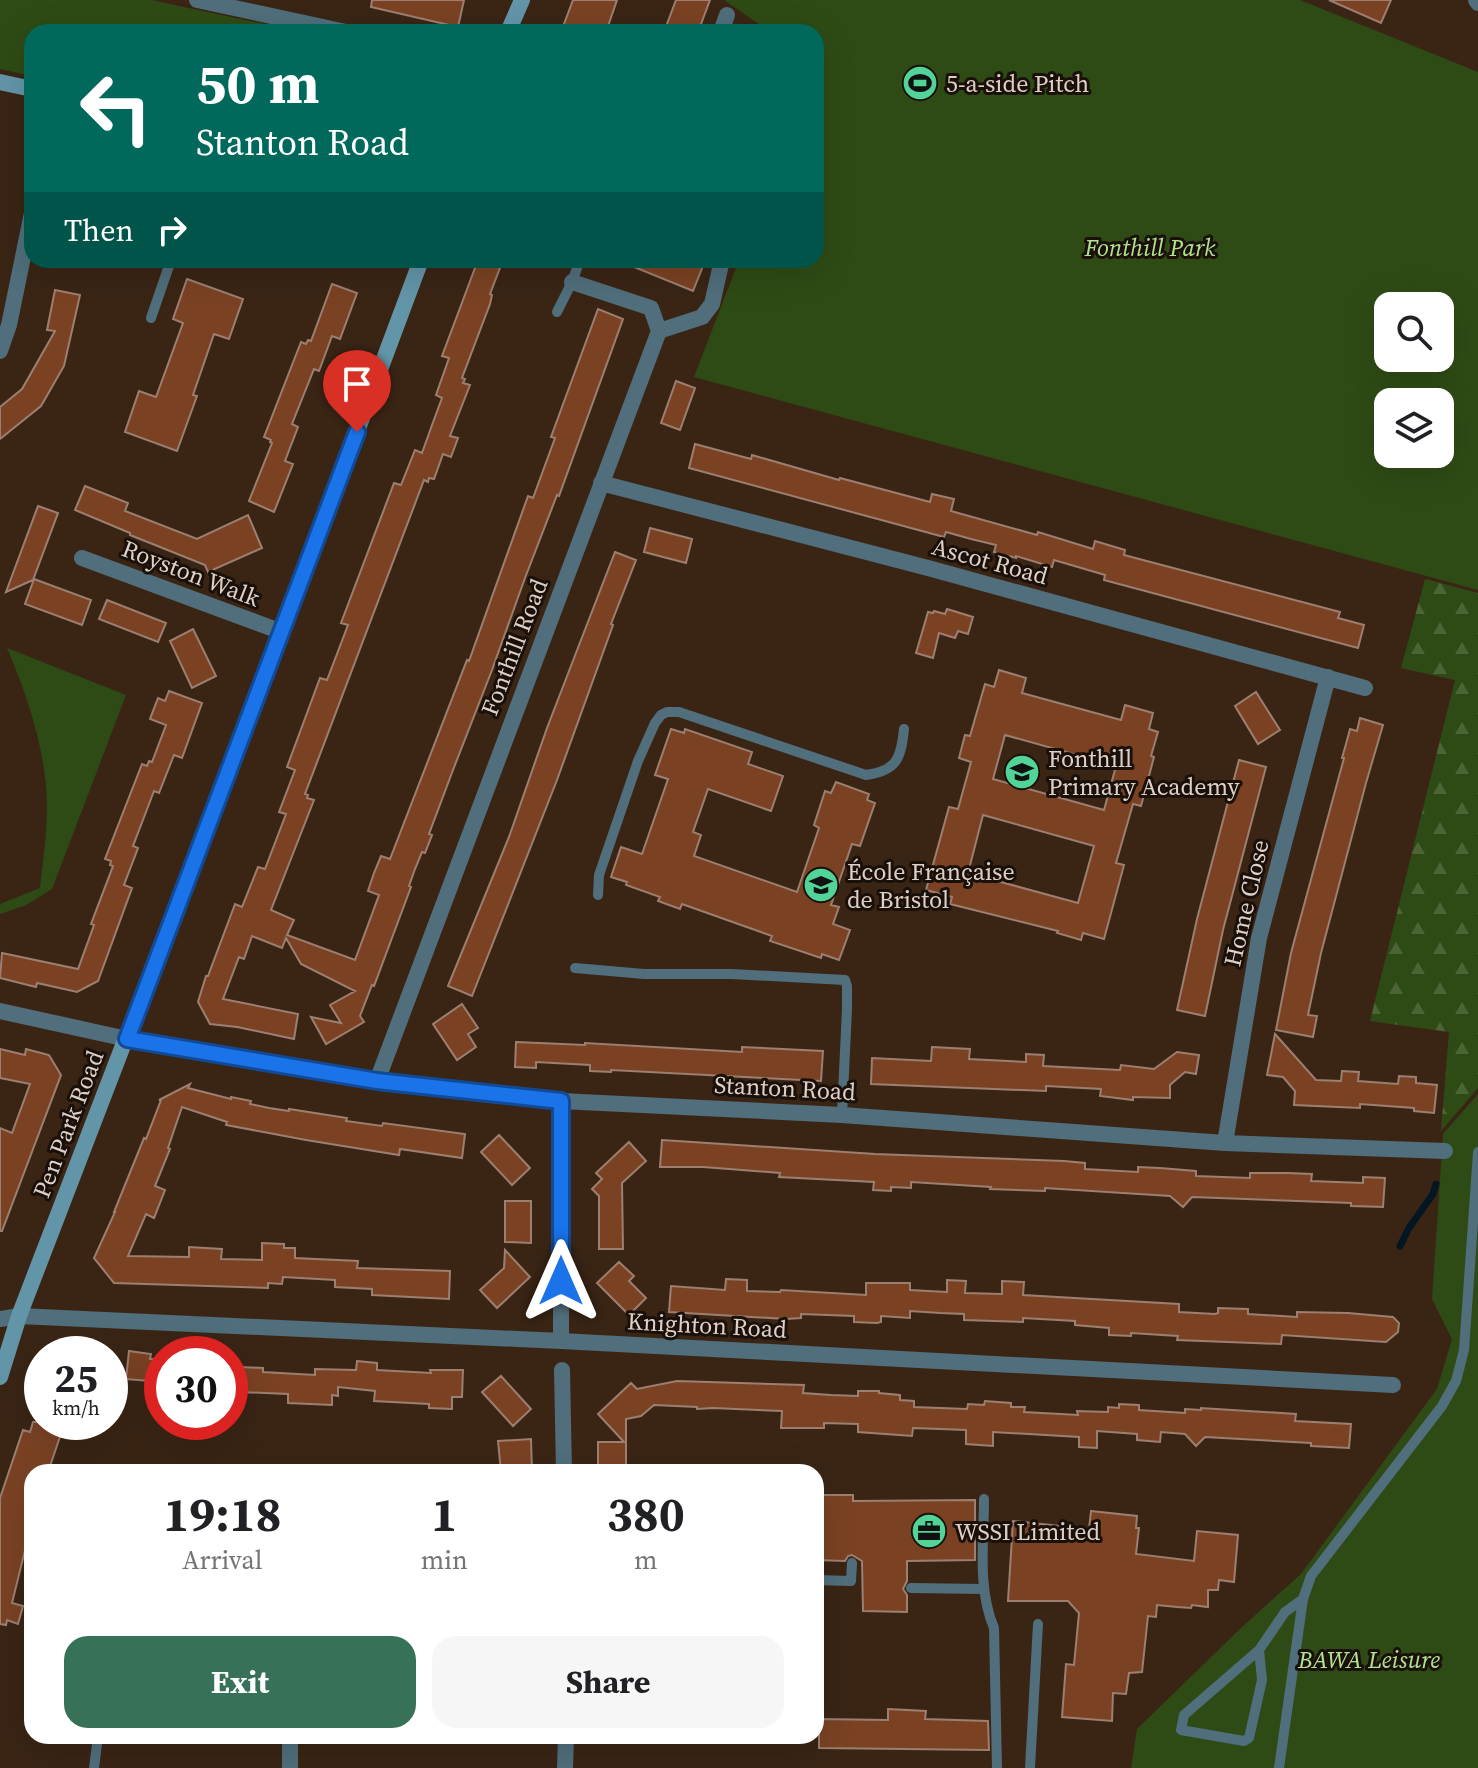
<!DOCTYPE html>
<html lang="en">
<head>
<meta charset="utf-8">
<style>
	:root { --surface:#fff; --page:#f6f6f6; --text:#202124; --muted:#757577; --accent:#367158 }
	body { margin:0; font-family:"Source Serif 4",serif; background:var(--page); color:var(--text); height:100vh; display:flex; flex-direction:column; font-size:30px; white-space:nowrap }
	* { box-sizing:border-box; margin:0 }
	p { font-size:26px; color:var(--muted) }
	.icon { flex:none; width:44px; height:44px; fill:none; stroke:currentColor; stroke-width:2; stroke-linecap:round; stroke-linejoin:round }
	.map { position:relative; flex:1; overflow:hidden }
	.details { position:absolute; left:24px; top:1464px; width:800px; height:280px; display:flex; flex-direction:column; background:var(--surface); border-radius:24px; box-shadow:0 8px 32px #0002 }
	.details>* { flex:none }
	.banner { position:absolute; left:24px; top:24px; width:800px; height:244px; border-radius:24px; box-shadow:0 8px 32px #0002; background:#00695c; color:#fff; overflow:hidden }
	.buttons { position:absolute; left:1374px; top:292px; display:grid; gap:16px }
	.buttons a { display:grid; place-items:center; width:80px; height:80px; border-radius:16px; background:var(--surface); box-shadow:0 8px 32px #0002; font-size:40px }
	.speed { position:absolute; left:24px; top:1336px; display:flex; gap:16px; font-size:40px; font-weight:700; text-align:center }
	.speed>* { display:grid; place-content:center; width:104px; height:104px; border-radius:50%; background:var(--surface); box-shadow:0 8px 32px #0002; line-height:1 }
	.speed small { font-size:20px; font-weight:400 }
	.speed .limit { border:12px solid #d22; background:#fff; color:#111 }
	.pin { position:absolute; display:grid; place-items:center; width:68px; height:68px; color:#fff; margin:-82px -34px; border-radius:50% 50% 50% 0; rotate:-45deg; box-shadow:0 0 8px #0007 }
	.pin .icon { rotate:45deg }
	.me { position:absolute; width:88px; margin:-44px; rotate:0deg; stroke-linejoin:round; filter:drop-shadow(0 0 6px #0008) }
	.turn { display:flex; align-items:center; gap:28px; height:168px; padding:0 40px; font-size:36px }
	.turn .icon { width:104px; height:104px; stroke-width:2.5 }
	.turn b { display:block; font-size:56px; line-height:68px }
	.then { display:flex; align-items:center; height:76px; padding:0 40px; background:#0003; gap:16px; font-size:30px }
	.eta { display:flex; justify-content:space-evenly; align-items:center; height:136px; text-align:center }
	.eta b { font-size:48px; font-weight:700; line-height:56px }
	.cta { display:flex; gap:16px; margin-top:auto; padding:16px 40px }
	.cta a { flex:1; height:92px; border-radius:24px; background:var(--accent); color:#fff; font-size:32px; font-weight:700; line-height:92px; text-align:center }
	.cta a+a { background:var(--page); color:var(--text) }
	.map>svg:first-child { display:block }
</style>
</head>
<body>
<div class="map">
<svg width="1478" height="1768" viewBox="0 0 1478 1768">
	<defs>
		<pattern id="forest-firs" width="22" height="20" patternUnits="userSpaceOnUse" patternTransform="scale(2)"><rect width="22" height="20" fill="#2e4b15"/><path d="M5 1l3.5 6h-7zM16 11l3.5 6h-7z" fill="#4c6436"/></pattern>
	</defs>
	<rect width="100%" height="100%" fill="#3a2515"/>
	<path fill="#2e4b15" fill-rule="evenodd" d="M0,0H151L302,32H32V76L0,69Z
		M724,0H1300L1478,72V590L694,377L739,260H816V32H770ZM1440,306V358H1388V306ZM1388,402H1440V454H1388Z
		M7,648L126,695L52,889L26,905L0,914V904L40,888C44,852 50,814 45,777C40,733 24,688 7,648Z
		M1478,1094V1768H1131L1137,1729L1242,1627L1301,1574L1437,1389L1452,1339L1432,1299L1443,1134Z"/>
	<path fill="url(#forest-firs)" d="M1425,579L1478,593V1088L1441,1131L1449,1032L1370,1021L1455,680L1401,668Z"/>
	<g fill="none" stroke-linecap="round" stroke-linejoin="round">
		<path stroke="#031723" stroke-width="7" d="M1400,1246L1409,1228L1433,1194L1436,1184"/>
	</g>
	<path fill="#7a4223" stroke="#9c7f71" stroke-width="2" fill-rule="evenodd" d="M372,0H464L458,27L371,7Z
		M573,0H617L606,32H561Z
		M676,0H710L698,32H664Z
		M1329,0H1391L1381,23Z
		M478,260H503L490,294L492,295L490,304L462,378L465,379L463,383L470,385L450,436L458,438L451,457L443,454L434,479L429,478L428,482L424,480L305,794L308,795L307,798L314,800L271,910L294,920L287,935L355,960L379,895L368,891L374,873L381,856L390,859L467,660L469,661L528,496L533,498L555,438L551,437L598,309L623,319L559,496L557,495L525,578L492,670L453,770L429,834L432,835L425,853L422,852L415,869L409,886L411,887L374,986L372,985L360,1016L364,1022L326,1044L311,1017L341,1023L330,1005L355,991L301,964L286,938L282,948L252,936L244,959L239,957L223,999L298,1014L294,1039L237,1027L210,1024L198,1002L206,976H208L235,904L242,907L258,867L265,869L286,814L279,812L295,770L287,767L320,678L327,680L348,625L341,623L394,483L401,485L415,450L422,453L432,425L442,398L436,395L449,358L442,356Z
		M617,260H689L703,266L693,291Z
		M187,279L243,299L229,339L214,334L193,395L197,396L177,451L125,432L139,391L156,397L183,323L173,319Z
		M332,284L357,293L340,339L332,336L319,371L314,369L292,424L298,427L285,461L293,464L274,512L249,501L272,443L270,442L271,440L264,437L301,342L306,344L308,340L311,341Z
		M55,290L80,295L64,366L41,406L0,439V407L22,389L55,331L47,330Z
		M676,381L695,388L680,430L661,423Z
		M695,444L751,459L752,455L839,480L840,478L930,502L932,494L954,499L951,511L1037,535L1038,532L1093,549L1095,541L1125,550L1124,555L1340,612L1338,618L1364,625L1358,648L1104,580L1105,575L1054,560L1052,567L1016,556V558L994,552L996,545L971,539L946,532L944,537L922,531L689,468Z
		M85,486L128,503L125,511L197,539L248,515L262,548L208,572L205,565L130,535V533L75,510Z
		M38,506L58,513L33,580L6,592Z
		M650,528L692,539L686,563L644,552Z
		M615,552L636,560L611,624L613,625L557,780L472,996L448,986L509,837L547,728Z
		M34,579L91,600L82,625L25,604Z
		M107,600L166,623L158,642L99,619Z
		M947,609L973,617L968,634L958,631L955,638L939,633L933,658L916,653L928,612L933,613L934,611L945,614Z
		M193,629L216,676L192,688L170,641Z
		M999,670L1026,678L1022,693L1121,720L1125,705L1153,713L1149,729L1158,732L1151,756L1154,757L1141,806L1133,804L1116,863L1124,865L1104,939L1083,933L1081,940L1057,933L1058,931L950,904L952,897L926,890L949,807L958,809L971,762L959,758L965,735L970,736L985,684L994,687ZM1005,735L1116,766L1104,810L993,779ZM983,815L1094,846L1078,903L968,873Z
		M169,691L202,703L182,758L174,755L159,793L154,791L133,846L138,848L124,885L132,888L98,981L77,992L37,983L36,987L0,978L2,953L78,969L94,925L91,924L113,866L110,865L111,861L105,859L142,764L147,766L149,761L152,762L166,725L150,719L158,698L165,701Z
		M1256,692L1280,730L1258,744L1235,706Z
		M1360,718L1383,725L1366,783L1321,953L1308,1015L1317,1016L1313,1037L1276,1030L1291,953L1344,758H1342L1346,744L1350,729L1357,731Z
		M671,729L684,733L685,729L752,752L748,764L783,776L771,811L708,789L693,832L701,835L694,856L797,892L819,828L814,825L825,791L831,793L836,782L869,794L867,800L875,803L860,846L852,844L831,905L839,907L833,924L850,930L839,960L822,954L821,958L770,941L772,936L682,904L680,909L658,901L660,897L626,885L627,882L611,877L621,847L642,854L668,779L655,775Z
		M1239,760L1266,767L1223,930L1205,1016L1177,1010L1197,919Z
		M462,1004L478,1028L468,1034L476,1047L457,1060L433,1024Z
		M1275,1034L1316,1080L1341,1081L1342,1071L1359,1072L1358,1081L1398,1084L1399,1076L1416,1077V1083L1437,1085L1434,1113L1414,1111V1108L1360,1104V1108L1294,1105L1295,1091L1283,1077L1267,1075Z
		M516,1042L585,1045V1043L742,1052V1047L823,1051L821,1081L611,1070V1072L590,1071V1065L536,1062V1068L515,1067Z
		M932,1047L970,1049L969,1059L1026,1062V1054L1044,1055L1043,1066L1120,1070L1121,1065L1154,1069L1177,1052L1199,1055L1196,1074L1185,1072L1178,1078L1170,1085V1098L1133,1097V1100L1100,1096L1101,1089L1046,1086V1091L871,1084L872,1058L931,1061Z
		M0,1049L25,1055L26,1049L49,1055L61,1075L2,1231H0V1128L12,1133L30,1084L0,1078Z
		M190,1084L188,1088L231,1099V1097L251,1101L250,1104L269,1108L289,1111V1109L347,1118L346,1121L382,1126L383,1123L465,1134L462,1158L400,1149L399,1155L306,1140L226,1125L227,1122L182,1107L168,1148L170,1149L155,1186L165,1190L154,1218L146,1214L128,1256L189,1257V1247L222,1249L221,1259L262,1260V1243L284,1244V1248H295V1258L358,1261L357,1268L450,1271L449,1299L372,1295V1289L335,1287V1280L283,1277L282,1284L268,1283V1288L114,1283L94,1258L115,1212H114L144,1138L146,1139L161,1100H159Z
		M499,1135L530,1168L512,1185L481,1152Z
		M662,1140L875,1154L1064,1161L1085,1163V1169L1138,1172V1167L1160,1168L1196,1171V1176L1250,1178V1173H1288L1312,1174L1311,1181L1363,1183V1177L1385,1178L1383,1207L1351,1206V1203L1192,1197L1183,1207L1170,1196L1045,1188V1191L990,1189L991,1187L911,1182V1188L891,1187V1191L873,1190L874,1182L779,1177L780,1173L703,1167H660Z
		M629,1142L646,1161L622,1183L623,1249H599V1196L592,1189L602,1179L596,1173Z
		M505,1201H531V1243L505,1242Z
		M505,1250L530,1277L497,1308L480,1290L504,1268Z
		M619,1262L634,1276L629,1281L646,1298L629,1315L597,1283Z
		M726,1279L747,1280V1291L780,1292L781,1290L866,1295V1283H910V1290L947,1292V1280L966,1281L965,1293L1002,1294V1281L1024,1282L1023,1295L1179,1304V1312L1215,1314L1218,1313V1308L1248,1309V1314L1297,1317V1312L1348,1313L1393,1317L1399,1323L1398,1332L1386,1342L1282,1335L1281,1344L1177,1340L1178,1336L1131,1333V1336L1109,1335V1328L1075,1325V1321L1023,1318V1322L964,1320V1314L940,1313L910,1311V1318L881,1316V1322L877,1323L854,1322V1316L801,1314V1318L786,1319L669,1312L671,1286L725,1290Z
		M129,1351L151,1354L150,1359H162V1382L126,1379Z
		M357,1361L377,1363V1370L431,1373L430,1370H463L462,1397H452V1409L429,1408V1404L374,1401L375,1391L338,1387V1396L332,1395V1405L288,1403V1394L240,1392L241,1367L263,1368V1372L315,1375V1369L356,1370Z
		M501,1376L531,1409L513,1426L482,1392Z
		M677,1381L804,1385L803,1393L831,1395L858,1396V1391H879V1393L900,1395V1400L914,1401V1407L967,1409L968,1404L984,1405L985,1401L1011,1403V1407H1025L1024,1412L1078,1415L1077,1411L1108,1412V1407L1119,1408V1404L1139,1405V1410L1185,1413V1409L1201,1410V1408L1296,1414L1295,1421L1351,1424L1349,1448L1311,1446V1443L1205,1437L1196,1446L1185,1434L1161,1432L1160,1442L1137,1440V1434L1097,1431V1448L1079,1447V1437L993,1432V1446L966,1444V1430L913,1428L912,1436L858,1432V1424L824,1423V1428H781L782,1411L713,1408L697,1409V1407L654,1405L641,1416L626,1419V1472H598V1442H624L598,1414L631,1383L637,1389Z
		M33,1422H65L48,1472H32V1522L12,1603L23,1606L18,1624L7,1620L6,1625L0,1624V1498L23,1430L30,1432Z
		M531,1439L532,1472H501L498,1441Z
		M816,1495H853V1501L975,1500V1560L907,1561V1581L903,1589L907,1595V1612L863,1611L862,1561L852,1555L848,1556L845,1561L816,1560Z
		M1091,1511L1137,1516L1136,1528H1139L1136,1554L1194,1561L1197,1531L1238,1535L1234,1582L1219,1580L1218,1590H1208V1607L1192,1605L1191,1608L1177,1607L1157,1605L1156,1617L1148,1616L1142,1672L1129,1673L1126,1694L1113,1693L1112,1721L1062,1717L1066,1664L1074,1665L1079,1613L1068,1601H1008L1013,1521L1089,1529Z
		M888,1709L926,1711L925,1719L988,1721L989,1750L819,1748V1719L888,1720Z"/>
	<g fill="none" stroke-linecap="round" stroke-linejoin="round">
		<path stroke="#506e7b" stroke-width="10" d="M208,260L217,262
			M557,312L572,282L580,260
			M151,318L171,260
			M598,895L599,875L638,761L655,723L661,715L667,712H679L866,775C897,771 901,758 904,729
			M575,968L644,974H732L845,980L847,986V1009L842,1115
			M984,1499C984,1541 977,1588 994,1628L997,1768
			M816,1580L851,1581L852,1563
			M911,1588L983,1589
			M1259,1650L1262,1680L1249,1738L1244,1741L1181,1730L1184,1715L1259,1650L1285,1612L1303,1599
			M94,1768L98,1736
			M1030,1768L1038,1624
			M1279,1768L1303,1599L1311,1576L1442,1406L1456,1381L1464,1350L1478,1152"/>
		<path stroke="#506e7b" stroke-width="16" d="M197,0L346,32
			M1476,0L1478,3
			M721,32L727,15
			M659,331L702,317L712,304L722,260
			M0,351L9,325L32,213
			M601,483L928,568L1365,688
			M82,558L282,632
			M0,1011L127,1039L377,1081L561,1101L842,1115L1225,1143L1445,1151
			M377,1081L659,331L651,308L572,282
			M561,1101V1341
			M1225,1143L1259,938L1328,677
			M0,1319L19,1316L561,1341L1393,1385
			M562,1370L564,1472
			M290,1768V1736
			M565,1768L566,1736"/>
		<path stroke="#6395a9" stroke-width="16" d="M508,32L522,0
			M0,82L32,89
			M0,1377L19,1316L282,632L421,260"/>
	</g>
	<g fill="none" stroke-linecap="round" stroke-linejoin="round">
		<defs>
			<path id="route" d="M357,432L127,1039L377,1081L561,1101V1281"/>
		</defs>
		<use href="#route" stroke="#114b97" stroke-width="20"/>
		<use href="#route" stroke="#1a73e8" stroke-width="14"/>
	</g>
	<defs>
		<symbol id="stadium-disc" viewBox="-11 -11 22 22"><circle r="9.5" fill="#52d397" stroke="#1a100a"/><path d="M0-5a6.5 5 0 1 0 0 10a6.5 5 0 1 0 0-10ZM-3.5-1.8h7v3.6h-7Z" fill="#111"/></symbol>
		<symbol id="school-disc" viewBox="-11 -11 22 22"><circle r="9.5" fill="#52d397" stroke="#1a100a"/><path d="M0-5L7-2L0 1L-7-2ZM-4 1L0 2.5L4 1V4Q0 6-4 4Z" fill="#111"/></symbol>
		<symbol id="office-disc" viewBox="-11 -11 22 22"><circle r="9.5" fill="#52d397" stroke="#1a100a"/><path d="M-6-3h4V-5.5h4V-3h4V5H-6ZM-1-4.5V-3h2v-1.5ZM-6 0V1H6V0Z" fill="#111"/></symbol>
	</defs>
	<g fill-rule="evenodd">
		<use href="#stadium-disc" x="900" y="63" width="40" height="40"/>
		<use href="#school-disc" x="1002" y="752" width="40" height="40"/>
		<use href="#school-disc" x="801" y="865" width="40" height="40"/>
		<use href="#office-disc" x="909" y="1511" width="40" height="40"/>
	</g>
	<g text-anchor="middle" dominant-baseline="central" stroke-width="6" stroke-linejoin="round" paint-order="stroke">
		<g font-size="24" fill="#dfd0c6" stroke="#1a100a" text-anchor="start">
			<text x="946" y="83">5-a-side Pitch</text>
			<text x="1048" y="758">Fonthill<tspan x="1048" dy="28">Primary Academy</tspan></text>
			<text x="847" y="871">École Française<tspan x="847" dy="28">de Bristol</tspan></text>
			<text x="955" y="1531">WSSI Limited</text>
		</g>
		<g font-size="24" font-style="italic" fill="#b2e290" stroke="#1a100a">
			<text x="1150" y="247">Fonthill Park</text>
			<text x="1369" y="1659">BAWA Leisure</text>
		</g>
		<g font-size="24" fill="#dfd0c6" stroke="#1a100a">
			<text transform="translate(990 561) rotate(15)">Ascot Road</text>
			<text transform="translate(191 573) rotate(21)">Royston Walk</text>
			<text transform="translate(514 647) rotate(-69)">Fonthill Road</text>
			<text transform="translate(1246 903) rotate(-77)">Home Close</text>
			<text transform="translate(785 1088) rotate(3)">Stanton Road</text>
			<text transform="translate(68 1124) rotate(-69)">Pen Park Road</text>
			<text transform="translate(707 1325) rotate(3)">Knighton Road</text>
		</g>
	</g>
</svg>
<div class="buttons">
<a><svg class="icon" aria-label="search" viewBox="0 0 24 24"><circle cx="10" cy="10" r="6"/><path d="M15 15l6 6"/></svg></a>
<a><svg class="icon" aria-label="layers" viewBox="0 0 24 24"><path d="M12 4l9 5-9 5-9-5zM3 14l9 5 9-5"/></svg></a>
</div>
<div class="speed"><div>25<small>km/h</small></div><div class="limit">30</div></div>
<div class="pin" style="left:357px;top:432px;background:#d93025"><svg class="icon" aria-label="arrive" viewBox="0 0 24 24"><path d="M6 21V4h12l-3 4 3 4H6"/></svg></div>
<svg class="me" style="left:561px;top:1281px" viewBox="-20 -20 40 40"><path d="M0-17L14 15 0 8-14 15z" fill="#1a73e8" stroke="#fff" stroke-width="4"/></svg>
<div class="banner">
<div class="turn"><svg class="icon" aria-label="left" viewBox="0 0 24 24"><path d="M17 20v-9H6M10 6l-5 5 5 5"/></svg><div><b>50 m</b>Stanton Road</div></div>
<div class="then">Then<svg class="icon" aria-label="right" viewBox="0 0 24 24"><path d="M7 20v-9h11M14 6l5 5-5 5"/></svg></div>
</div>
<section class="details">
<div class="eta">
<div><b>19:18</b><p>Arrival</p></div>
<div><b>1</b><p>min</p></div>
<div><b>380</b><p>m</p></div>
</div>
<div class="cta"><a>Exit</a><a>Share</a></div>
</section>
</div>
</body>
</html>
